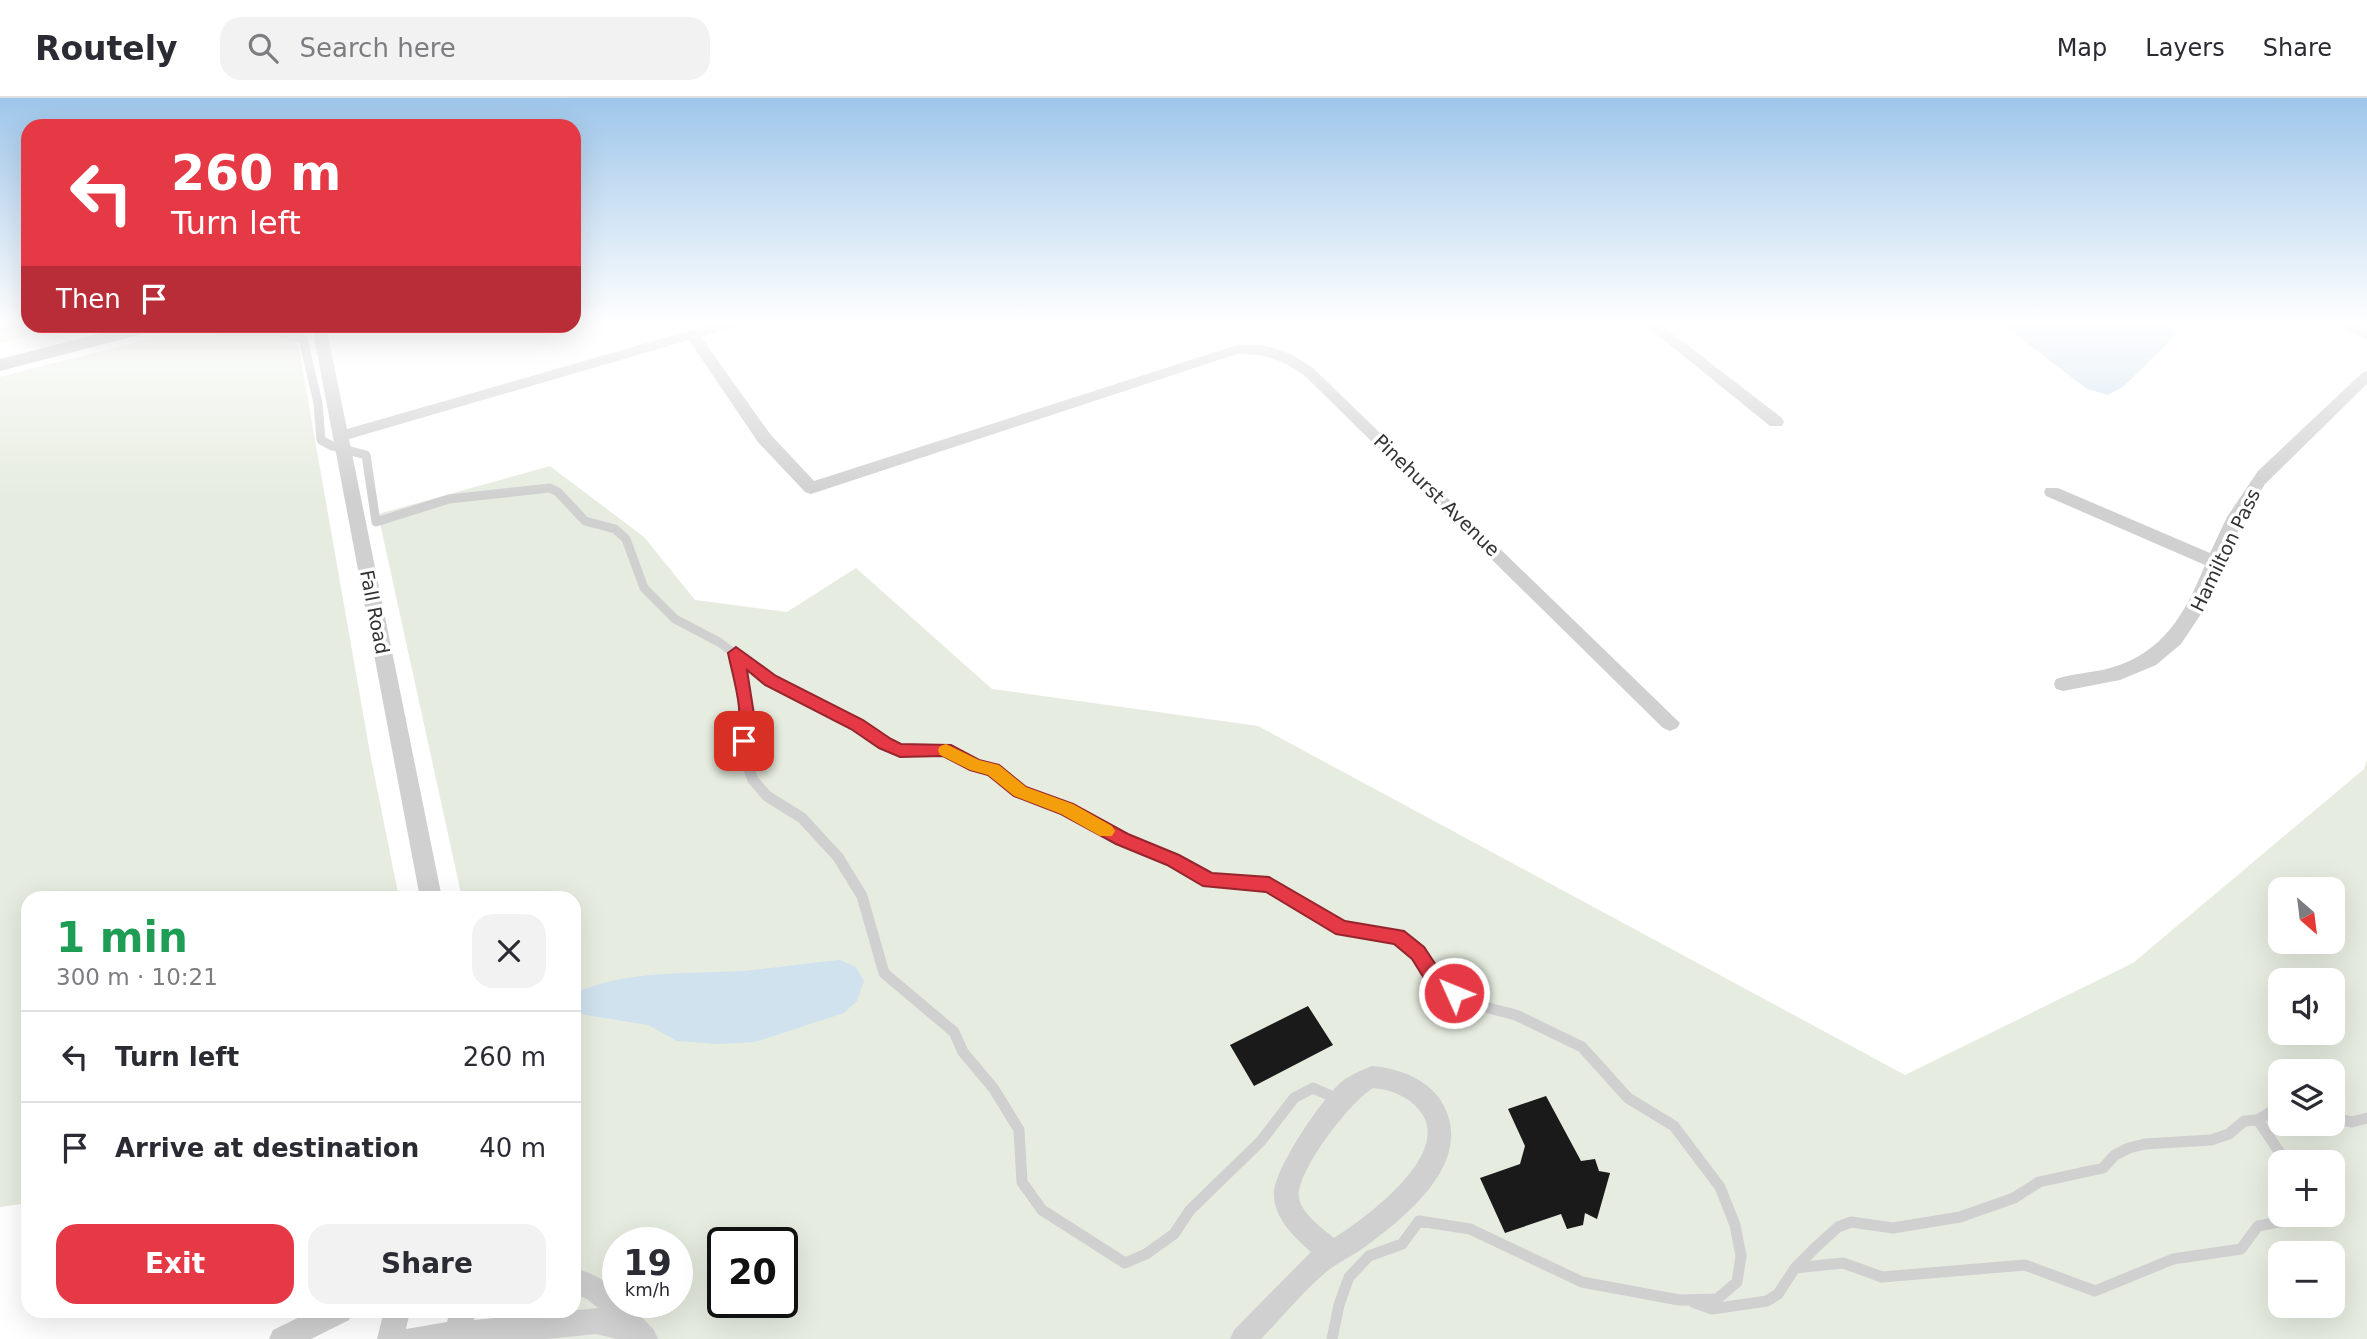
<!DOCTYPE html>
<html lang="en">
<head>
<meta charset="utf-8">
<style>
	:root { --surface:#fff; --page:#f2f2f3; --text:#2b2b33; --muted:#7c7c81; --line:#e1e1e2; --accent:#e63946 }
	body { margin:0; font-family:"DejaVu Sans",sans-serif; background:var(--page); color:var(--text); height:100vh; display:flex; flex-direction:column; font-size:26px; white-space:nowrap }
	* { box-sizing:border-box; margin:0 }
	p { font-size:23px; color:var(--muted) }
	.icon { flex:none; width:38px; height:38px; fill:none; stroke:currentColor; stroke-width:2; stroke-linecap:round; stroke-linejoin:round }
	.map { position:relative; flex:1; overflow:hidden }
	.details { position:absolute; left:21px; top:793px; width:560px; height:427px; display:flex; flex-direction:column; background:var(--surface); border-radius:21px; box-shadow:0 7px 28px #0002 }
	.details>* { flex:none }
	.guide { position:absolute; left:21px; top:21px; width:560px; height:214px; border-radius:21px; box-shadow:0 7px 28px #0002; background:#e63946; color:#fff; overflow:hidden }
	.needle { width:46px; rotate:152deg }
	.controls { position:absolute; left:2268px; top:779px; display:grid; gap:14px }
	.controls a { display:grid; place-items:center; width:77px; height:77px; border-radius:14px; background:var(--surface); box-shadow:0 7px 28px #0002; font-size:35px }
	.speed { position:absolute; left:602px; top:1129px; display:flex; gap:14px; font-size:35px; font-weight:700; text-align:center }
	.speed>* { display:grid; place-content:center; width:91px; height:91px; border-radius:50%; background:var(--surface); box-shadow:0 7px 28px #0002; line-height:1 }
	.speed small { font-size:18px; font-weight:400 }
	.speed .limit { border:4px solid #111; border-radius:10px; background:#fff; color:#111 }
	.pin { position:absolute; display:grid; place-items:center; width:60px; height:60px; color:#fff; margin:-30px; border-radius:14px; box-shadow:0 4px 10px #0006 }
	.me { position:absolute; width:77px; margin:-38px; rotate:314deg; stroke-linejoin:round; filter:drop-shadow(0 0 5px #0008) }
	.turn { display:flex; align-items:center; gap:24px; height:147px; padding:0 35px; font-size:32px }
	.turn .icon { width:91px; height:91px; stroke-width:2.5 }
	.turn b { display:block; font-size:49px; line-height:60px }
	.then { display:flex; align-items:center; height:66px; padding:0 35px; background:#0003; gap:14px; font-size:26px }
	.round { display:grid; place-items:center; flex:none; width:74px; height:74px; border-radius:21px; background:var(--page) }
	.overview { display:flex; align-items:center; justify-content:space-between; height:119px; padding:0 35px }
	h1 { font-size:42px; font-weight:800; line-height:52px; color:#1e9e55 }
	.action { display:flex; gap:14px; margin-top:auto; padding:14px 35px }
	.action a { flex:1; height:80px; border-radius:21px; background:var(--accent); color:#fff; font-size:28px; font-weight:800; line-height:80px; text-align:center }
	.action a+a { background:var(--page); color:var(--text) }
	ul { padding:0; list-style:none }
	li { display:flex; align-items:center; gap:21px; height:91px; padding:0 35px; border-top:2px solid var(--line) }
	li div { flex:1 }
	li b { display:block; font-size:26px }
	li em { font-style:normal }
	header { display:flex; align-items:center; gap:42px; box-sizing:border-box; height:98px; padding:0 35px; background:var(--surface); border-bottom:2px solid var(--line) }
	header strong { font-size:33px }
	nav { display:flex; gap:38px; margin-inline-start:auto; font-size:24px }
	.search { width:490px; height:63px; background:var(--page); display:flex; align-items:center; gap:18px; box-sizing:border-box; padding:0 24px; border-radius:21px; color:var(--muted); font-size:26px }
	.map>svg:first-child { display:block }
</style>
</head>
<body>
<header>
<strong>Routely</strong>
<div class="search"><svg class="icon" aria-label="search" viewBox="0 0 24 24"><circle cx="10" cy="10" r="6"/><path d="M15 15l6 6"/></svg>Search here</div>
<nav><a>Map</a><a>Layers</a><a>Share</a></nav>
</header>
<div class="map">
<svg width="2367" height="1241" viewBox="0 0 2367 1241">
	<rect width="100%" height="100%" fill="#fff"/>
	<path fill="#e6ecdf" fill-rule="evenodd" d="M0,226L70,228L0,245Z
		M198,228H295L370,655L399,800H28V1105L0,1109V279Z
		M550,368L644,439L695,502L787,514L856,470L992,591L1258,628L1905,977L2133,865L2364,671L2367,662V1241H507L512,1213H574V800H462L378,416ZM2280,791H2333V844H2280ZM2280,882H2333V934H2280ZM2280,973H2333V1026H2280ZM2280,1064H2333V1116H2280ZM618,1144H677V1204H618ZM723,1144H782V1204H723ZM2280,1155H2333V1208H2280Z"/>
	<path fill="#cfe2ee" d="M2002,226H2169L2177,236L2123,289L2108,297L2087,291Z
		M840,862L856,869L864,883L857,903L844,915L755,944L718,946L677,943L648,927L574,915L577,894C629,872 688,876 743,873C776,870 808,865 840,862Z"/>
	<path fill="#1a1a1a" d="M1308,908L1333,947L1254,988L1230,947Z
		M1546,998L1581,1063L1595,1061L1599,1073L1610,1075L1597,1121L1585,1115L1583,1127L1567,1131L1561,1116L1505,1135L1480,1080L1520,1066L1525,1048L1508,1011Z"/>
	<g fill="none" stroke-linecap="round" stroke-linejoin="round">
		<path stroke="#d0d0d0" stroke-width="9" d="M218,228L221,234H277L303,241L318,305L321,342L332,348L366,357L376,424L449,401L550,390L558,394L585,423L615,431L626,441L644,490L675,521L719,544L771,583L857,626L885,646L900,652H945L960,660
			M0,230L12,226
			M736,555C741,578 749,603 748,627C747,638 744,648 744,660"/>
		<path stroke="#d0d0d0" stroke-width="11" d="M744,658L753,682L767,698L802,720L838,759L862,798L884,875L954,934L963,954L994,991L1019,1032L1022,1084L1042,1112L1125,1165L1146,1156L1174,1136L1190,1112L1261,1043L1294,1000L1313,990L1340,1002
			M957,658L975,668L993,671L1020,693L1067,711L1122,741L1173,762L1209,783L1269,786L1342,830L1398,839L1418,855L1433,879L1454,895L1485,909L1516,917L1582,949L1628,1000L1674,1028L1720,1089L1735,1127L1741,1158L1737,1184L1717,1201L1679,1202L1582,1184L1470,1131L1419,1123L1402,1146L1369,1158L1349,1179L1339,1207L1332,1241
			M2333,1020L2352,1024L2367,1020
			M2258,1022L2286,1064
			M1795,1170L1843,1165L1882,1179L2025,1167L2095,1193L2173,1161L2241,1151L2258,1128L2290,1122L2296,1116
			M1693,1204L1712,1211L1767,1203L1778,1196L1795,1170L1816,1149L1838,1129L1851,1124L1893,1130L1960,1119L2014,1100L2039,1084L2103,1070L2115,1057L2129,1050L2145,1046L2211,1042L2229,1036L2244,1023L2258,1022L2280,1008"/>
		<path fill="#d0d0d0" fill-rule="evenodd" d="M713,226H736L734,229L701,239L770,336L814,383L1231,249C1260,241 1291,253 1314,271L1680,625L1677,630L1670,633L1663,630L1304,277C1283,262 1263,255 1237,256L811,396L805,394L758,344L689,242L349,341L442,800H420L312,228H326L347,331Z
			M1644,226H1660L1782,320L1784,324L1782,328H1770Z
			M2334,226H2353L2367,232V242Z
			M2367,273V286L2265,386L2244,420L2201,516L2181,546L2156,567L2120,582L2063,593L2056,591L2054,586L2056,581C2074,575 2092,575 2110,570C2163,556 2186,514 2205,467L2046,398L2044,394L2046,390H2058L2210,455L2227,419L2258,373L2362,275Z
			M1372,968C1399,970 1431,982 1444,1008C1473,1065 1407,1118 1365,1149C1352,1158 1337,1165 1325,1175C1302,1195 1282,1219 1261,1241H1230L1234,1232L1311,1154C1295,1140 1274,1120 1274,1097C1273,1072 1321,1003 1339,986C1349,977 1360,973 1372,968ZM1373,990C1392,992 1408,998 1420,1013C1454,1056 1365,1120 1334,1140C1322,1130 1302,1116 1299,1100C1295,1074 1351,1003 1373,990Z
			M574,1170C591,1175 605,1181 618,1194V1204H627L654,1232L658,1241H617L596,1236L547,1241H377L384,1213H410L406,1231L447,1224L450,1213H476L474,1222L598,1210L587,1201L574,1196Z
			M312,1213H353L349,1222L311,1241H269L273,1232Z"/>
		<path fill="#bdbdbd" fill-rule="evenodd" d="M129,228H161L158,232L0,273V261Z"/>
	</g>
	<linearGradient id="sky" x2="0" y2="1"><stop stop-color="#9ec6ea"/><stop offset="0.56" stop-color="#fff"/><stop offset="1" stop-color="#fff" stop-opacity="0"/></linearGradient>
	<rect width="2367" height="400" fill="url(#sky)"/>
	<path fill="#e63946" stroke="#96252e" stroke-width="2" d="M736,549L776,578L863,622L891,641L901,646L951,647L979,662L999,667L1026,689L1073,706L1128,736L1179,757L1212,775L1269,779L1345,823L1404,833L1424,849L1440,873L1460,889L1463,895L1460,902L1454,904L1427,885L1412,861L1394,846L1336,836L1266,794L1203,788L1167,767L1116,746L1061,716L1014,698L988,677L970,672L943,658L900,659L879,650L851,631L765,587L747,572L756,629L750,647H738L736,643C745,614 734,584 728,555Z"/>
	<path fill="#f59e0b" d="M946,646L979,662L999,667L1026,689L1073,706L1112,728L1115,733L1112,738H1100L1061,716L1014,698L988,677L970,672L940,657L938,652L940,648Z"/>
	<g text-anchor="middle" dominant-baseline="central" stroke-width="7" stroke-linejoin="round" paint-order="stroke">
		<g font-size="19" fill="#333" stroke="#fff">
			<text transform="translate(1437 397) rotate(44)">Pinehurst Avenue</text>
			<text transform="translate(2225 452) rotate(-64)">Hamilton Pass</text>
			<text transform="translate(375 514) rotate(79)">Fall Road</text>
		</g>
	</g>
</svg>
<div class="controls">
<a><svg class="needle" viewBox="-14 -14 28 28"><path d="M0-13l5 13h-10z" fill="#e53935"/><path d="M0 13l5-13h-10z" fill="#7c7c81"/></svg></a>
<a><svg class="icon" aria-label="sound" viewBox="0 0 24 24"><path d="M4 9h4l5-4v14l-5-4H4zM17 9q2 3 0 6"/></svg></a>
<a><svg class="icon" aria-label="layers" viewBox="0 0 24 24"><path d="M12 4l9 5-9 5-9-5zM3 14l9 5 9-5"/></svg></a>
<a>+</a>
<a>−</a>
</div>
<div class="speed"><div>19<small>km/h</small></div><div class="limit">20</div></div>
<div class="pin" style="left:744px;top:643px;background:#d93025"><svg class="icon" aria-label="arrive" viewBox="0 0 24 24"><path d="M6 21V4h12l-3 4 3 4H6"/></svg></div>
<svg class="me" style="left:1454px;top:895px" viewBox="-20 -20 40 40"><circle r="17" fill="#e63946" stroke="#fff" stroke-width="3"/><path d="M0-11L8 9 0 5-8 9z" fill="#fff"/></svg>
<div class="guide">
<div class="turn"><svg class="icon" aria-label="left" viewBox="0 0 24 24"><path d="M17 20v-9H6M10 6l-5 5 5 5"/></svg><div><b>260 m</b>Turn left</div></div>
<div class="then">Then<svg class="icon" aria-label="arrive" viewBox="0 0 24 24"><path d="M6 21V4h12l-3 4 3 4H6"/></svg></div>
</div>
<section class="details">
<div class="overview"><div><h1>1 min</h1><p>300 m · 10:21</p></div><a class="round"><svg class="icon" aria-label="close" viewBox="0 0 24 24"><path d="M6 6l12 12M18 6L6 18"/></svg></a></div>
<ul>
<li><svg class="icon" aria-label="left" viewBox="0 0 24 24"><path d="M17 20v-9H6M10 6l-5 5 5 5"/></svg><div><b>Turn left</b></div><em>260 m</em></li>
<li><svg class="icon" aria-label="arrive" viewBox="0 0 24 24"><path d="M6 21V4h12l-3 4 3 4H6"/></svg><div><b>Arrive at destination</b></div><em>40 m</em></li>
</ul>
<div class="action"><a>Exit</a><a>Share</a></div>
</section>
</div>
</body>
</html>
